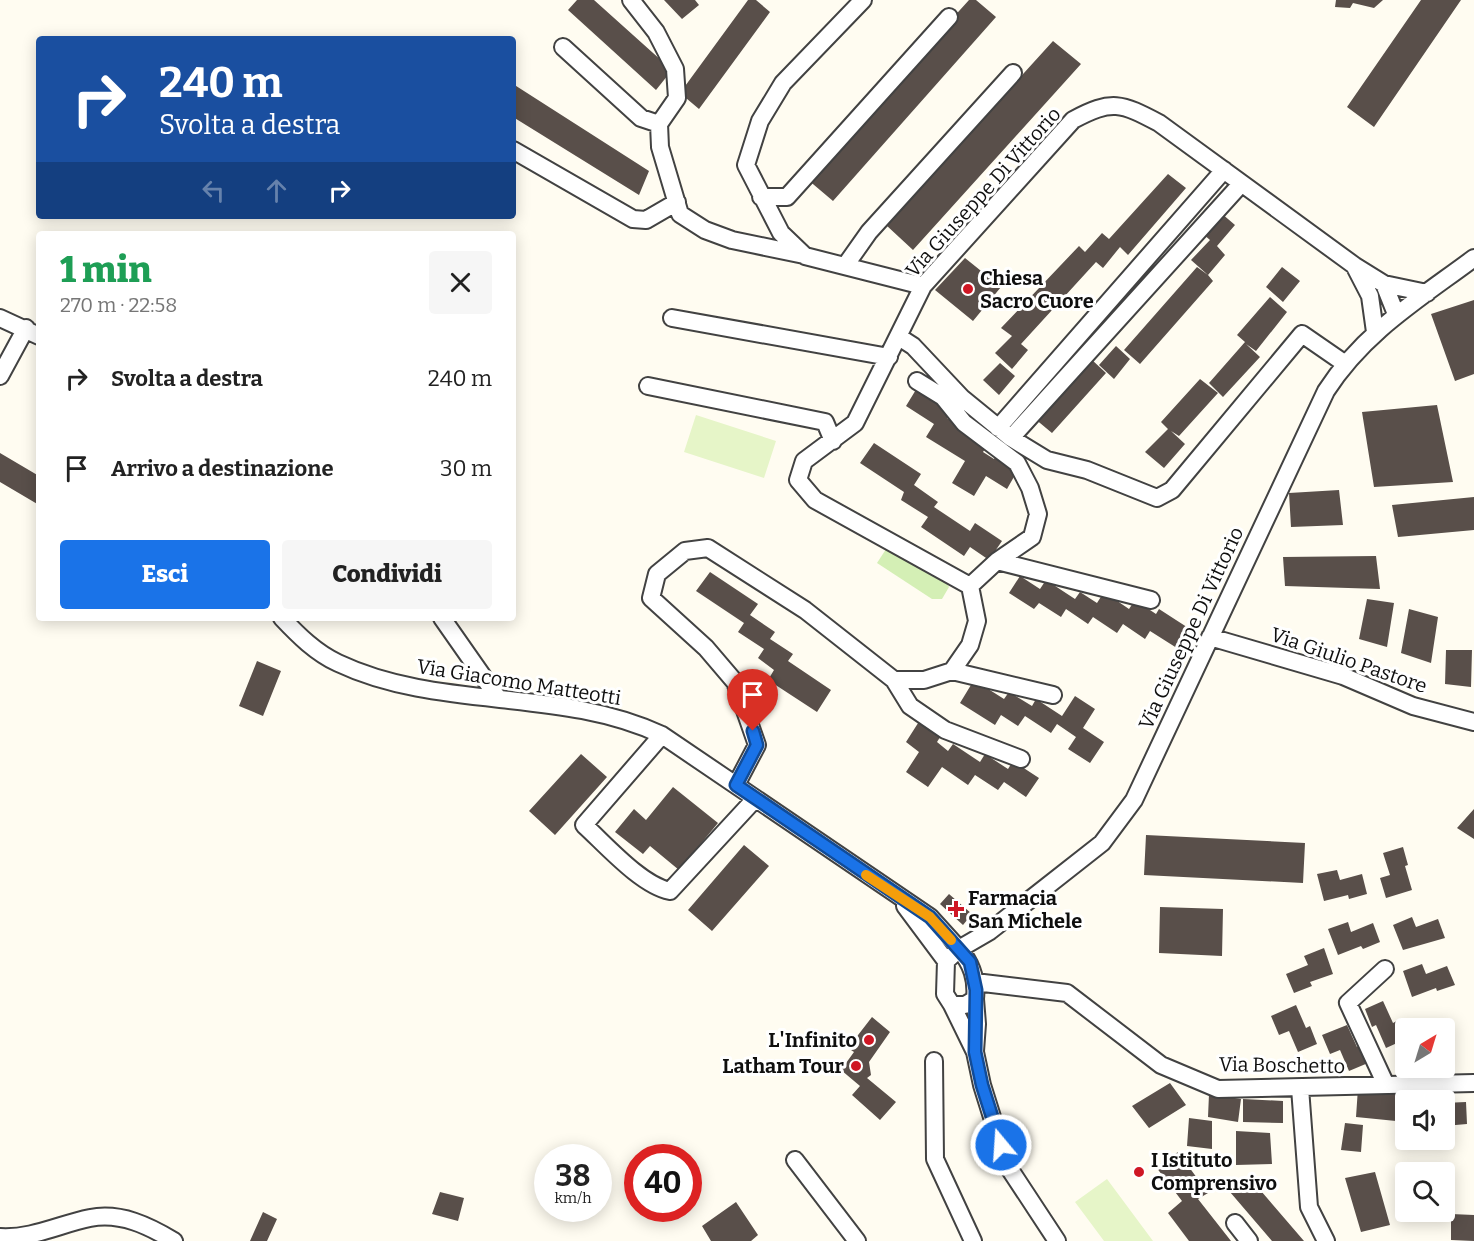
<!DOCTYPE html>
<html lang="it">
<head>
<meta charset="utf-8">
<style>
	:root { --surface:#fff; --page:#f6f6f6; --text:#222; --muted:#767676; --accent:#1a73e8 }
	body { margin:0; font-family:Bitter,serif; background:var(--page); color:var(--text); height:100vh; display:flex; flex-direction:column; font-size:22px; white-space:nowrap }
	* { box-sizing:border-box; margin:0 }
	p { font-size:20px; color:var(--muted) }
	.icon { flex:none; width:33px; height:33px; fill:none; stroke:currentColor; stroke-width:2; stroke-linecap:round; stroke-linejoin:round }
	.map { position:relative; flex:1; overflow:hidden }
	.details { position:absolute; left:36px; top:231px; width:480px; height:390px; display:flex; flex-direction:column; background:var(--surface); border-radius:6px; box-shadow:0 3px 15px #0003 }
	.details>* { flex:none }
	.guide { position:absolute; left:36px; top:36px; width:480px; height:183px; border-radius:6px; box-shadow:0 3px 15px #0003; background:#1a4fa0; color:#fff; overflow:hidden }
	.needle { width:39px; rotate:38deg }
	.tools { position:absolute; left:1395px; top:1018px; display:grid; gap:12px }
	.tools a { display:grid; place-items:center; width:60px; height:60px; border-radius:6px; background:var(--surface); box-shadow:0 3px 15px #0003; font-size:30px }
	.speed { position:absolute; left:534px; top:1144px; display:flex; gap:12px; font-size:30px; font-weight:700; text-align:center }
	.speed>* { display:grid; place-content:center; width:78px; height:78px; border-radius:50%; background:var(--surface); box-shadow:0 3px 15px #0003; line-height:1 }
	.speed small { font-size:15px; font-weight:400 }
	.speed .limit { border:9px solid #d22; background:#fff; color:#111 }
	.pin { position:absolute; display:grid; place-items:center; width:51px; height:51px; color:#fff; margin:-62px -26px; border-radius:50% 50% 50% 0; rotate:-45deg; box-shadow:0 0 6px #0007 }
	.pin .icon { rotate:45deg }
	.me { position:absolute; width:66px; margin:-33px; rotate:342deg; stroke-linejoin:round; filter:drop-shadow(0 0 4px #0008) }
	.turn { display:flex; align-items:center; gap:21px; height:126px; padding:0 24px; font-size:27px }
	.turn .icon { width:78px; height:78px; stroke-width:2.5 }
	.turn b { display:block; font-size:42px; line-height:51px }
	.lanes { display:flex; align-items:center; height:57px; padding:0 24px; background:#0003; justify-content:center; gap:30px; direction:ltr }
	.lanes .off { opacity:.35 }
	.round { display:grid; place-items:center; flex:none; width:63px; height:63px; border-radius:6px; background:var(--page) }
	.overview { display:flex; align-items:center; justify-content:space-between; height:102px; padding:0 24px }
	h1 { font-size:36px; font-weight:800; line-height:45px; color:#1e9e55 }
	.action { display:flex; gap:12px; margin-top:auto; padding:12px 24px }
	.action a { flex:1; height:69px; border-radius:6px; background:var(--accent); color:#fff; font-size:24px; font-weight:800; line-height:69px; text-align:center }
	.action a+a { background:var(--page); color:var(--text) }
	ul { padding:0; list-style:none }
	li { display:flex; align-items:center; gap:18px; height:90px; padding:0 24px }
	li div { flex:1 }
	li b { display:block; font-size:22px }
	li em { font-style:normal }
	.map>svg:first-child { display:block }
</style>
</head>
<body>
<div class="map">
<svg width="1474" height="1241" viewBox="0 0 1474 1241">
	<rect width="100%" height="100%" fill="#fffcf1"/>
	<path fill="#d4efb5" d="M890,543L945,580L949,587L942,599H932L877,563Z"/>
	<path fill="#e6f5c8" d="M696,415L776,441L764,478L684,452Z
		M1107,1179L1153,1241H1104L1075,1202Z"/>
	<path fill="#594f4a" d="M577,0H594L672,70L656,90L568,10Z
		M664,0H695L699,5L682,19Z
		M748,0H756L770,12L699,109L680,93Z
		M969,0H976L996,17L833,201L807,179Z
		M1336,0H1383L1374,8L1353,3L1350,8L1335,7Z
		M1421,0H1461L1374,127L1347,107Z
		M1053,41L1081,64L913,250L886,225Z
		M513,84L649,171L639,195L513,117Z
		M1168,174L1186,188L1128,255L1120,247L1103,268L1096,262L1021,344L1028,350L1012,369L995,353L1012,336L1001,328L1079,246L1085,252L1102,233L1109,239Z
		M1221,213L1235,225L1217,246L1225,255L1208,275L1213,281L1140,364L1124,350L1197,267L1208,275L1191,260L1210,240L1203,234Z
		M965,258L1001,287L973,321L935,290Z
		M1282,267L1300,281L1283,302L1266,287Z
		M1270,297L1287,312L1256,351L1246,344L1260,357L1223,397L1209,383L1245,342L1237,335Z
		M1474,300V374L1455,381L1431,314Z
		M1116,346L1130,359L1114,379L1099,365Z
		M1091,359L1106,373L1052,433L1034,418Z
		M1000,363L1015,376L999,395L983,380Z
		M1200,379L1218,393L1179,436L1171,431L1185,444L1164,468L1145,452L1168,429L1161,422Z
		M917,388L950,409L947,418L988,444L983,452L994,459L997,454L1019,468L1007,489L986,476L974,496L952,483L965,461L926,437L934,424L906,406Z
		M1437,405L1453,482L1374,487L1362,412Z
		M874,443L921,474L914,485L938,502L934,507L970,531L975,523L1002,541L989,560L970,547L964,556L921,527L928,517L901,500L904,492L860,463Z
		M0,453L39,476V505L0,482Z
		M1339,490L1343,525L1291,527L1289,493Z
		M1474,497V530L1398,537L1392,505Z
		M1376,556L1380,589L1285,586L1283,557Z
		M710,572L758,604L750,615L775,632L770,639L793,654L788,661L831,690L817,712L768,680L774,670L758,658L764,649L738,632L744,623L696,591Z
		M1020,576L1040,589L1046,580L1075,599L1080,592L1097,603L1104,592L1129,609L1135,600L1156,614L1159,609L1193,631L1180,650L1150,631L1145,639L1123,624L1117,633L1093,617L1088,624L1066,609L1061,617L1039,603L1034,609L1009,593Z
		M1367,599L1394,603L1387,647L1359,639Z
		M1409,609L1438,617L1431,663L1401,653Z
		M1446,650H1472L1471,687L1445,684Z
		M257,661L281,671L263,716L239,706Z
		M974,680L1004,699L1009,692L1032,706L1036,699L1062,716L1075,696L1095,709L1083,728L1104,742L1090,763L1068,749L1076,737L1057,724L1051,733L1025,716L1018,726L1001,715L995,725L960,703Z
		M920,720L942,734L937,742L948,751L953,744L980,762L985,754L1008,769L1013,761L1039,778L1026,797L1004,782L998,790L975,775L968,785L942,767L928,787L906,772L919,752L906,742Z
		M581,754L607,777L555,835L529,811Z
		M673,787L718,823L679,870L650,846L643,854L615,832L634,809L646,820Z
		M1474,809V839L1457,828Z
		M1146,835L1305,843L1303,883L1144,875Z
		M744,845L769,866L712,931L688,910Z
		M1403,847L1408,865L1405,866L1412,890L1386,898L1380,878L1390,875L1383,853Z
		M1337,870L1340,880L1362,874L1367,894L1349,899L1348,895L1324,901L1317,874Z
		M949,894L972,914L963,925L940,904Z
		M1160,907L1223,909L1222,956L1159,953Z
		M1412,917L1416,927L1438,919L1445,938L1403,950L1393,925Z
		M1348,922L1351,932L1373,923L1380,942L1363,949L1361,946L1338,955L1328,929Z
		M1324,948L1333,974L1310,982L1312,986L1294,993L1286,974L1308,965L1304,956Z
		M1422,964L1426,974L1447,966L1455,985L1437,991L1436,988L1412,997L1403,971Z
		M1383,1001L1393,1023L1402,1018L1407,1029L1406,1039L1386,1048L1376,1025L1372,1027L1365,1009Z
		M1296,1005L1306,1028L1310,1026L1317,1044L1298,1052L1289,1031L1279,1035L1271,1016Z
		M872,1017L890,1032L869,1062L871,1075L867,1078L896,1102L880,1120L852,1095L860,1086L841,1070L854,1052L848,1048Z
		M1347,1025L1357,1047L1360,1046L1368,1063L1349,1071L1340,1050L1330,1054L1322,1035Z
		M1170,1083L1186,1105L1149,1128L1132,1106Z
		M1358,1088L1399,1092L1396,1121L1356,1117Z
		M1209,1094L1241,1099L1238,1122L1208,1117Z
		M1243,1099L1283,1101V1123L1243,1122Z
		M1466,1102L1467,1124L1444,1126V1103Z
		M1189,1118L1212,1121V1149L1187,1146Z
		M1345,1123L1363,1125L1361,1152L1341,1150Z
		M1236,1131L1270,1133L1272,1164L1236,1165Z
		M1178,1152L1208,1193L1198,1199L1231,1241H1189L1168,1213L1182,1201L1156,1167Z
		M1375,1172L1390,1225L1361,1232L1345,1178Z
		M1249,1177L1304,1241H1272L1230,1192Z
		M440,1192L464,1198L458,1221L432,1214Z
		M736,1202L758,1235L751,1241H711L702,1226Z
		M263,1212L277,1219L267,1241H250Z
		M1451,1214L1474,1215V1241L1451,1240Z"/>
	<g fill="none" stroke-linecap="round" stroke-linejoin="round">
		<defs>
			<path id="minor" d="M631,0L656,32L675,69L677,98L659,124L660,147L680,214L705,230L732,240L804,255
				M863,0L783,83L760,121L746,165L781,233L805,256L923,286
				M563,47L641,118L659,124
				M513,150L633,219L646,220L677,202
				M761,197H787L949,17
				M845,266L869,232L1013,73
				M1355,267L1370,296L1375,332
				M1384,284L1427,293
				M0,318L39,336
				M672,318L889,357
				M899,337L913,346L962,398L1011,438L1047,460L1087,470L1157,498L1172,490L1302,334L1344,363
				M0,376L26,328
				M917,381L943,397L964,423L1017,463L1030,488L1038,514L1032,537L997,561L970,586
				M648,386L825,422L833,441
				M998,428L1224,170
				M1011,438L1241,184
				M997,561L1151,600
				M282,618C298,635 316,653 338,663C439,711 561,687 662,735L930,917L959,949L990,931L1102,843L1134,800L1326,391C1364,332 1419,299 1474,258
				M442,618L498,698
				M1210,637L1343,676L1413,706L1474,722
				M952,671L1053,695
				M894,680H924L952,671L970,645L977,621L970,586L815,500L798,480L804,461L855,423L923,286L1073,120C1112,99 1121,103 1159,123L1355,266L1384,284L1396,314
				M662,735L584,825C606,845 641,885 670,891L755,799
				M736,785L757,745L735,682L706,648L651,598L657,574L685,551L708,548L805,610L894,680L910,706L945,730L1021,759
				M905,906L946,961
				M959,949C972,964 977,979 975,999L965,1005H952L945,994L946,961Z
				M1385,969L1348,1003L1386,1085
				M975,982L1067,993L1161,1065L1218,1089L1474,1083
				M975,999L977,1024L975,1051
				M952,1005L975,1052L982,1085L1007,1165L1057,1241
				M934,1061L935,1159L973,1241
				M1300,1088L1309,1207L1326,1241
				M795,1160L857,1241
				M1235,1223L1249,1241
				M0,1237C32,1239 60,1224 90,1218C121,1212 149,1226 174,1241"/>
		</defs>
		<use href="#minor" stroke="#424242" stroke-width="20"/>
		<use href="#minor" stroke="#fff" stroke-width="16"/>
	</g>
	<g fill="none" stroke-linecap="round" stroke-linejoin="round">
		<defs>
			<path id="route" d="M753,731L757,745L736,785L930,917L970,962L976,990L975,1052L982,1085L1001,1145"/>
		</defs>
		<use href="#route" stroke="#114b97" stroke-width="15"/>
		<use href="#route" stroke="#1a73e8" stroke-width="10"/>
		<path stroke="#f59e0b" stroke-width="10" d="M866,875L930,917L951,940"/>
	</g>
	<g fill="#cf1724" stroke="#fff" stroke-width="2">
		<circle cx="968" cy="289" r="6"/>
		<path d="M953 900h6v6h6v6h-6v6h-6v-6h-6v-6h6z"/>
		<circle cx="869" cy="1040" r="6"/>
		<circle cx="856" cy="1066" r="6"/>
		<circle cx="1139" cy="1172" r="6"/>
	</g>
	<g text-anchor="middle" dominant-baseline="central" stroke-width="6" stroke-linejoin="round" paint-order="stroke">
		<g font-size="20" fill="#0f0f0f" stroke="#fff">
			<text transform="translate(983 192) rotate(-48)">Via Giuseppe Di Vittorio</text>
			<text transform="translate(1191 628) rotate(-65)">Via Giuseppe Di Vittorio</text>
			<text transform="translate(1349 660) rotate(19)">Via Giulio Pastore</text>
			<text transform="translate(519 682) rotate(9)">Via Giacomo Matteotti</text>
			<text transform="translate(1282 1065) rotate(1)">Via Boschetto</text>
		</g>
		<g font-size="20" font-weight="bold" fill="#0f0f0f" stroke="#fff" text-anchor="start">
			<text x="980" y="278">Chiesa<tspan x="980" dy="23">Sacro Cuore</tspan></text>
			<text x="968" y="898">Farmacia<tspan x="968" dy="23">San Michele</tspan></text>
			<text x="857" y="1040" text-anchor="end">L'Infinito</text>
			<text x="844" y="1066" text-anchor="end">Latham Tour</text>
			<text x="1151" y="1160">I Istituto<tspan x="1151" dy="23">Comprensivo</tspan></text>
		</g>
	</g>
</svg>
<div class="tools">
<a><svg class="needle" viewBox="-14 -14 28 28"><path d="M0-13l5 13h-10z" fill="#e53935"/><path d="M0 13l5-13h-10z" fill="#767676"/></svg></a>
<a><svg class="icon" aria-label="sound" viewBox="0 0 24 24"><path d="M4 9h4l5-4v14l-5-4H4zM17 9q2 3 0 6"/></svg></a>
<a><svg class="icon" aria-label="search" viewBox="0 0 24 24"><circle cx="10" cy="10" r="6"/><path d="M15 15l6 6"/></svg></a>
</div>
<div class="speed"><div>38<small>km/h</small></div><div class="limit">40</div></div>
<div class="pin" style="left:753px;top:731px;background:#d93025"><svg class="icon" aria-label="arrive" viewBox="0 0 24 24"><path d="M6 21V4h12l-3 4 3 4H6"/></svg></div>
<svg class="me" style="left:1001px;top:1145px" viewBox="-20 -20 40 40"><circle r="17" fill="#1a73e8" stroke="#fff" stroke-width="3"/><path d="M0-11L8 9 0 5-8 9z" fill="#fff"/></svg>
<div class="guide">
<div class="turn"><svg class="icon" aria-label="right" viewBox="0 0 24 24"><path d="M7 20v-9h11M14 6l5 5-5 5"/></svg><div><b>240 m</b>Svolta a destra</div></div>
<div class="lanes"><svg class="icon off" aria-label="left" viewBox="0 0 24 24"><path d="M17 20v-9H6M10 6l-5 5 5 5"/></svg><svg class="icon off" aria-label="ahead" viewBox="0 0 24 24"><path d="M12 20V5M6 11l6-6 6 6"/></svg><svg class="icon" aria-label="right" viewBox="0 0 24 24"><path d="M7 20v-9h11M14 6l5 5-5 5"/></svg></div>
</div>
<section class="details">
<div class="overview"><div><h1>1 min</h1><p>270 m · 22:58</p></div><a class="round"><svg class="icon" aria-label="close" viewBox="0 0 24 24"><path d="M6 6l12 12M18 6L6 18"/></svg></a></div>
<ul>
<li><svg class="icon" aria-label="right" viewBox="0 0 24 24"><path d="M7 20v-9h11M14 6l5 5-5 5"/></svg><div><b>Svolta a destra</b></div><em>240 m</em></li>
<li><svg class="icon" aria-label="arrive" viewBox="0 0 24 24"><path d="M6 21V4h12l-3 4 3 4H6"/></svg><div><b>Arrivo a destinazione</b></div><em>30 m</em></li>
</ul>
<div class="action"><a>Esci</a><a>Condividi</a></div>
</section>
</div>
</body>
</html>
